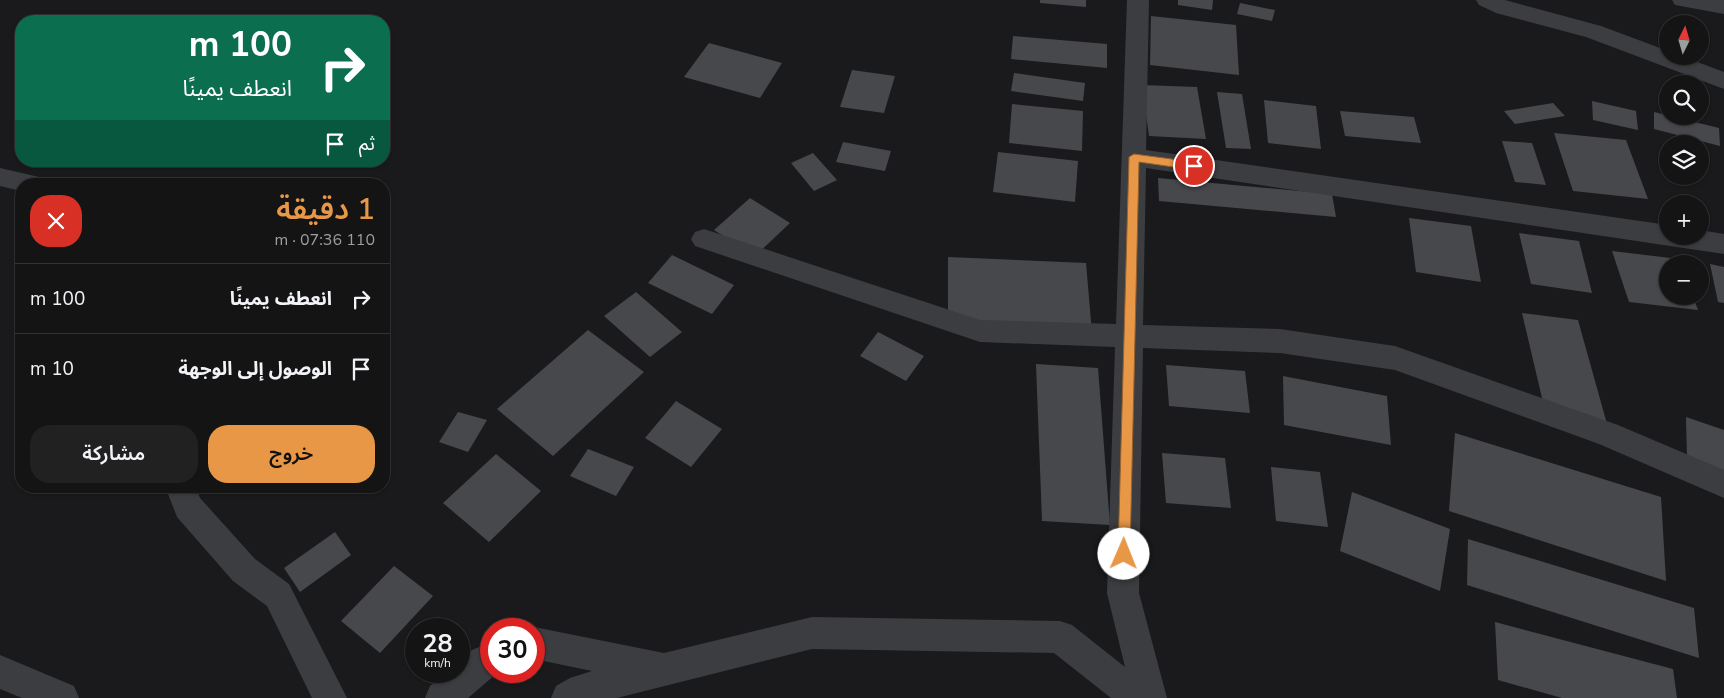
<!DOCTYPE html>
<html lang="ar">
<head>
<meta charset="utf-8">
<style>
	:root { --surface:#141415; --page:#212122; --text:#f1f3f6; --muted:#9d9ea0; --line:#333334; --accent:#e89746 }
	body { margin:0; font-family:"Nunito Sans","Noto Sans Arabic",sans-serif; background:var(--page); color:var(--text); direction:rtl; height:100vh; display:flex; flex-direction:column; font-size:19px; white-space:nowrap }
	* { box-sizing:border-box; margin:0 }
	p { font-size:16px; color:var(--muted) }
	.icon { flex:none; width:28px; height:28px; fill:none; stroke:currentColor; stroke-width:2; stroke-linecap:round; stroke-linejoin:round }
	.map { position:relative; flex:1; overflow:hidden; direction:ltr }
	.details { position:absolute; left:15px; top:178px; width:375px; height:315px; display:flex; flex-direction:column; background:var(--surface); border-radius:20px; box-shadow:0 1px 4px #0004,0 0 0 1px var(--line); direction:rtl }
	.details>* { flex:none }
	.banner { position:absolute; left:15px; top:15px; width:375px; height:152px; border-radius:20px; box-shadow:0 1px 4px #0004,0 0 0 1px var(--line); direction:rtl; background:#0b6e4f; color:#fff; overflow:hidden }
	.needle { width:32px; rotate:5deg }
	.controls { position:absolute; left:1659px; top:15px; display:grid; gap:10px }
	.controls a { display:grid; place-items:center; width:50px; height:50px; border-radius:50%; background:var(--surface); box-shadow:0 1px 4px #0004,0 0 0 1px var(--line); font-size:25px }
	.speed { position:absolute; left:405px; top:618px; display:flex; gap:10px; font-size:25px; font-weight:700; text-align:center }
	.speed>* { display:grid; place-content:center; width:65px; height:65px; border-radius:50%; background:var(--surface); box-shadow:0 1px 4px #0004,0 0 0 1px var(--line); line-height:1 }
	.speed small { font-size:12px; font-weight:400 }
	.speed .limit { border:8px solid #d22; background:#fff; color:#111 }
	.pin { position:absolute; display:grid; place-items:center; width:42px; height:42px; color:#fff; margin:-21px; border:2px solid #fff; border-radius:50%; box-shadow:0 1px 5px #0007 }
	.me { position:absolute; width:55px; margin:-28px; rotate:1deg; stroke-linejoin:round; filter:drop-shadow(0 0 4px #0008) }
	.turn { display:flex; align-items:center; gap:18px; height:105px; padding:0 15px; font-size:22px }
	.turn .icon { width:65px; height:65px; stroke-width:2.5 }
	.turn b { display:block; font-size:35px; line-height:42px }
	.then { display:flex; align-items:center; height:48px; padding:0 15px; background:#0003; gap:10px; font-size:19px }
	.round { display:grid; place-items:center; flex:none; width:52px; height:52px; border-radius:20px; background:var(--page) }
	.headline { display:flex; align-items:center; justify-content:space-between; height:85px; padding:0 15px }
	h1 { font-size:30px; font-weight:600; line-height:38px; color:var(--accent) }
	.cta { display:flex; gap:10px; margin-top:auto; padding:10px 15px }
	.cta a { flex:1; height:58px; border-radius:20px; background:var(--accent); color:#111; font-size:20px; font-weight:600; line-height:58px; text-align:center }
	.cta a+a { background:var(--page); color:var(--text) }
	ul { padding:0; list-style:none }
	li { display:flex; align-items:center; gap:15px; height:70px; padding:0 15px; border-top:1px solid var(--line) }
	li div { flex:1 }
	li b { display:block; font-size:19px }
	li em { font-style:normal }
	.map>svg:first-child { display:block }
</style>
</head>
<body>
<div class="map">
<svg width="1724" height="698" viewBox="0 0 1724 698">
	<rect width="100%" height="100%" fill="#1a1a1c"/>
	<path fill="#47484c" d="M1040,0H1086V7L1040,3Z
		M1178,0H1213L1212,10L1178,5Z
		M1240,3L1275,10L1272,21L1237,14Z
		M1151,16L1236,25L1239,75L1150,65Z
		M1013,36L1107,44V68L1011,59Z
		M709,43L782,63L760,98L684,77Z
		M852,70L895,76L884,113L840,107Z
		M1014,73L1085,83L1083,101L1011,91Z
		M1142,85L1197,87L1206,139L1149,136Z
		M1217,92L1242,94L1251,149L1226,148Z
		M1264,100L1316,106L1321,149L1268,143Z
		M1592,101L1636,111L1638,130L1593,120Z
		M1553,103L1565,116L1515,124L1504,111Z
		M1012,104L1083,111L1082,151L1009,143Z
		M1340,111L1414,117L1421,143L1345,136Z
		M1654,112L1719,128L1720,146L1654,129Z
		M1554,133L1626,140L1648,199L1573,191Z
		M1502,141L1532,143L1546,185L1515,182Z
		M843,142L891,151L885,171L836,162Z
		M998,152L1078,161L1075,202L993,192Z
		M813,153L837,180L814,191L791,163Z
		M1158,178L1332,194L1336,217L1159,201Z
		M750,198L790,223L755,256L714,230Z
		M1409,218L1471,226L1481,282L1416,272Z
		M1519,233L1579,241L1592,293L1531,284Z
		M1612,251L1679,259L1681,264H1668V296H1693L1698,310L1629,302Z
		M672,255L734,285L712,314L648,283Z
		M948,257L1086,263L1092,333L948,327Z
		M1710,264L1724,267V303L1718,302Z
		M636,292L682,332L650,357L604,316Z
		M1522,313L1578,320L1607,424L1546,415Z
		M588,330L644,372L553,456L497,409Z
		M878,332L924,356L906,381L860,356Z
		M1036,364L1098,368L1110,525L1042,521Z
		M1166,365L1245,371L1250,413L1169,406Z
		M1283,376L1387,396L1391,445L1284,425Z
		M676,401L722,429L691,467L645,438Z
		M458,412L487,420L468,452L439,442Z
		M1686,417L1724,430V471L1687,459Z
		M1455,433L1661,497L1666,581L1449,511Z
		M588,449L634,467L616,496L570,476Z
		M1162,453L1225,458L1231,508L1166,503Z
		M496,454L541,491L489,542L443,503Z
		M1271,467L1320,472L1328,527L1276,521Z
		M1352,492L1450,529L1440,591L1340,551Z
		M335,532L351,555L300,592L284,568Z
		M1468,539L1694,608L1699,658L1467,585Z
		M394,566L433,596L380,653L341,621Z
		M1495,622L1673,669L1677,698H1562L1498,680Z"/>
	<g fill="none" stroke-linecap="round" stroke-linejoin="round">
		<path fill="#3b3d40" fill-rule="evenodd" d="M1127,0H1149L1146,150L1668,225V236H1700V230L1724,234V254L1146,168L1143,325L1280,329L1395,346L1618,425L1724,470V498L1599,444L1395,370L1280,353L1143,348L1139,593L1167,698H1111L1054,653L812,649L617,698H551L556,686L570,678L592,671L534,659V629H529L534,627L664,653L812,617L1060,621L1072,625L1125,667L1107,593L1115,347L980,342L695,246L691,239L695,232L704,229L980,320L1116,324Z
			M1476,0H1505L1601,26L1668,51V56H1681L1724,72V89L1586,37L1496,13L1479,5Z
			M1672,0H1724V14L1675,5Z
			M0,168L39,177L42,184H21V191L0,186Z
			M165,486H195L200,498L255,559L289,584L347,698H312L267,606L233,581L177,517Z
			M491,642V671H501L496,674L468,698H425L430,686L448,671H459V662L472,650Z
			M0,655L74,686L79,698H22L0,689Z"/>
	</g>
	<path fill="#e89746" stroke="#97622e" d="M1134,154L1194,162L1199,166L1194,170L1139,162L1130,554L1129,558L1124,560L1119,558L1118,554L1129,157Z"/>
</svg>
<div class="controls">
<a><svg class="needle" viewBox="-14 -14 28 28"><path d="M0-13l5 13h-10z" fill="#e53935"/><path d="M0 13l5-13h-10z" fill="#9d9ea0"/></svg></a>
<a><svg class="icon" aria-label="search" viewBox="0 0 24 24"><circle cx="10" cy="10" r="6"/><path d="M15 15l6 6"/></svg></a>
<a><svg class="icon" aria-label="layers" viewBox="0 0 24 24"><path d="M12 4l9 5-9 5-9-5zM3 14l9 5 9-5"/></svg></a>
<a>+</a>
<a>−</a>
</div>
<div class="speed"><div>28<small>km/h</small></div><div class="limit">30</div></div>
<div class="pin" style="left:1194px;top:166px;background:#d93025"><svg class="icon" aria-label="arrive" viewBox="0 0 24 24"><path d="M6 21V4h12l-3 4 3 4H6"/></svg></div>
<svg class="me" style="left:1124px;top:554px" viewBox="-20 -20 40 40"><circle r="19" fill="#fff"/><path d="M0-13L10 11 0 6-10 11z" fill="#e89746"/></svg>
<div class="banner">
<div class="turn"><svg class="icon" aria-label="right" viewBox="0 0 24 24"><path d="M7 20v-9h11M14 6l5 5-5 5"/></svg><div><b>100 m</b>انعطف يمينًا</div></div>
<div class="then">ثم<svg class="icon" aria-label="arrive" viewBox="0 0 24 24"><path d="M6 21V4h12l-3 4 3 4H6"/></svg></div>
</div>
<section class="details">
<div class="headline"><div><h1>1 دقيقة</h1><p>110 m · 07:36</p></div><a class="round" style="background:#d93025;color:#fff"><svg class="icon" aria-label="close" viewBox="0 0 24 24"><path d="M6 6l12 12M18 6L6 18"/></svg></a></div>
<ul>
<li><svg class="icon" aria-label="right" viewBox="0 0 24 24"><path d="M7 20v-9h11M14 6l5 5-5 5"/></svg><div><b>انعطف يمينًا</b></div><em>100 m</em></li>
<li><svg class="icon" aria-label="arrive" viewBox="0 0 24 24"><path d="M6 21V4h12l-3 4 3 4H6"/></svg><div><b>الوصول إلى الوجهة</b></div><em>10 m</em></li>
</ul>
<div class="cta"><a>خروج</a><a>مشاركة</a></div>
</section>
</div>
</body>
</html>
